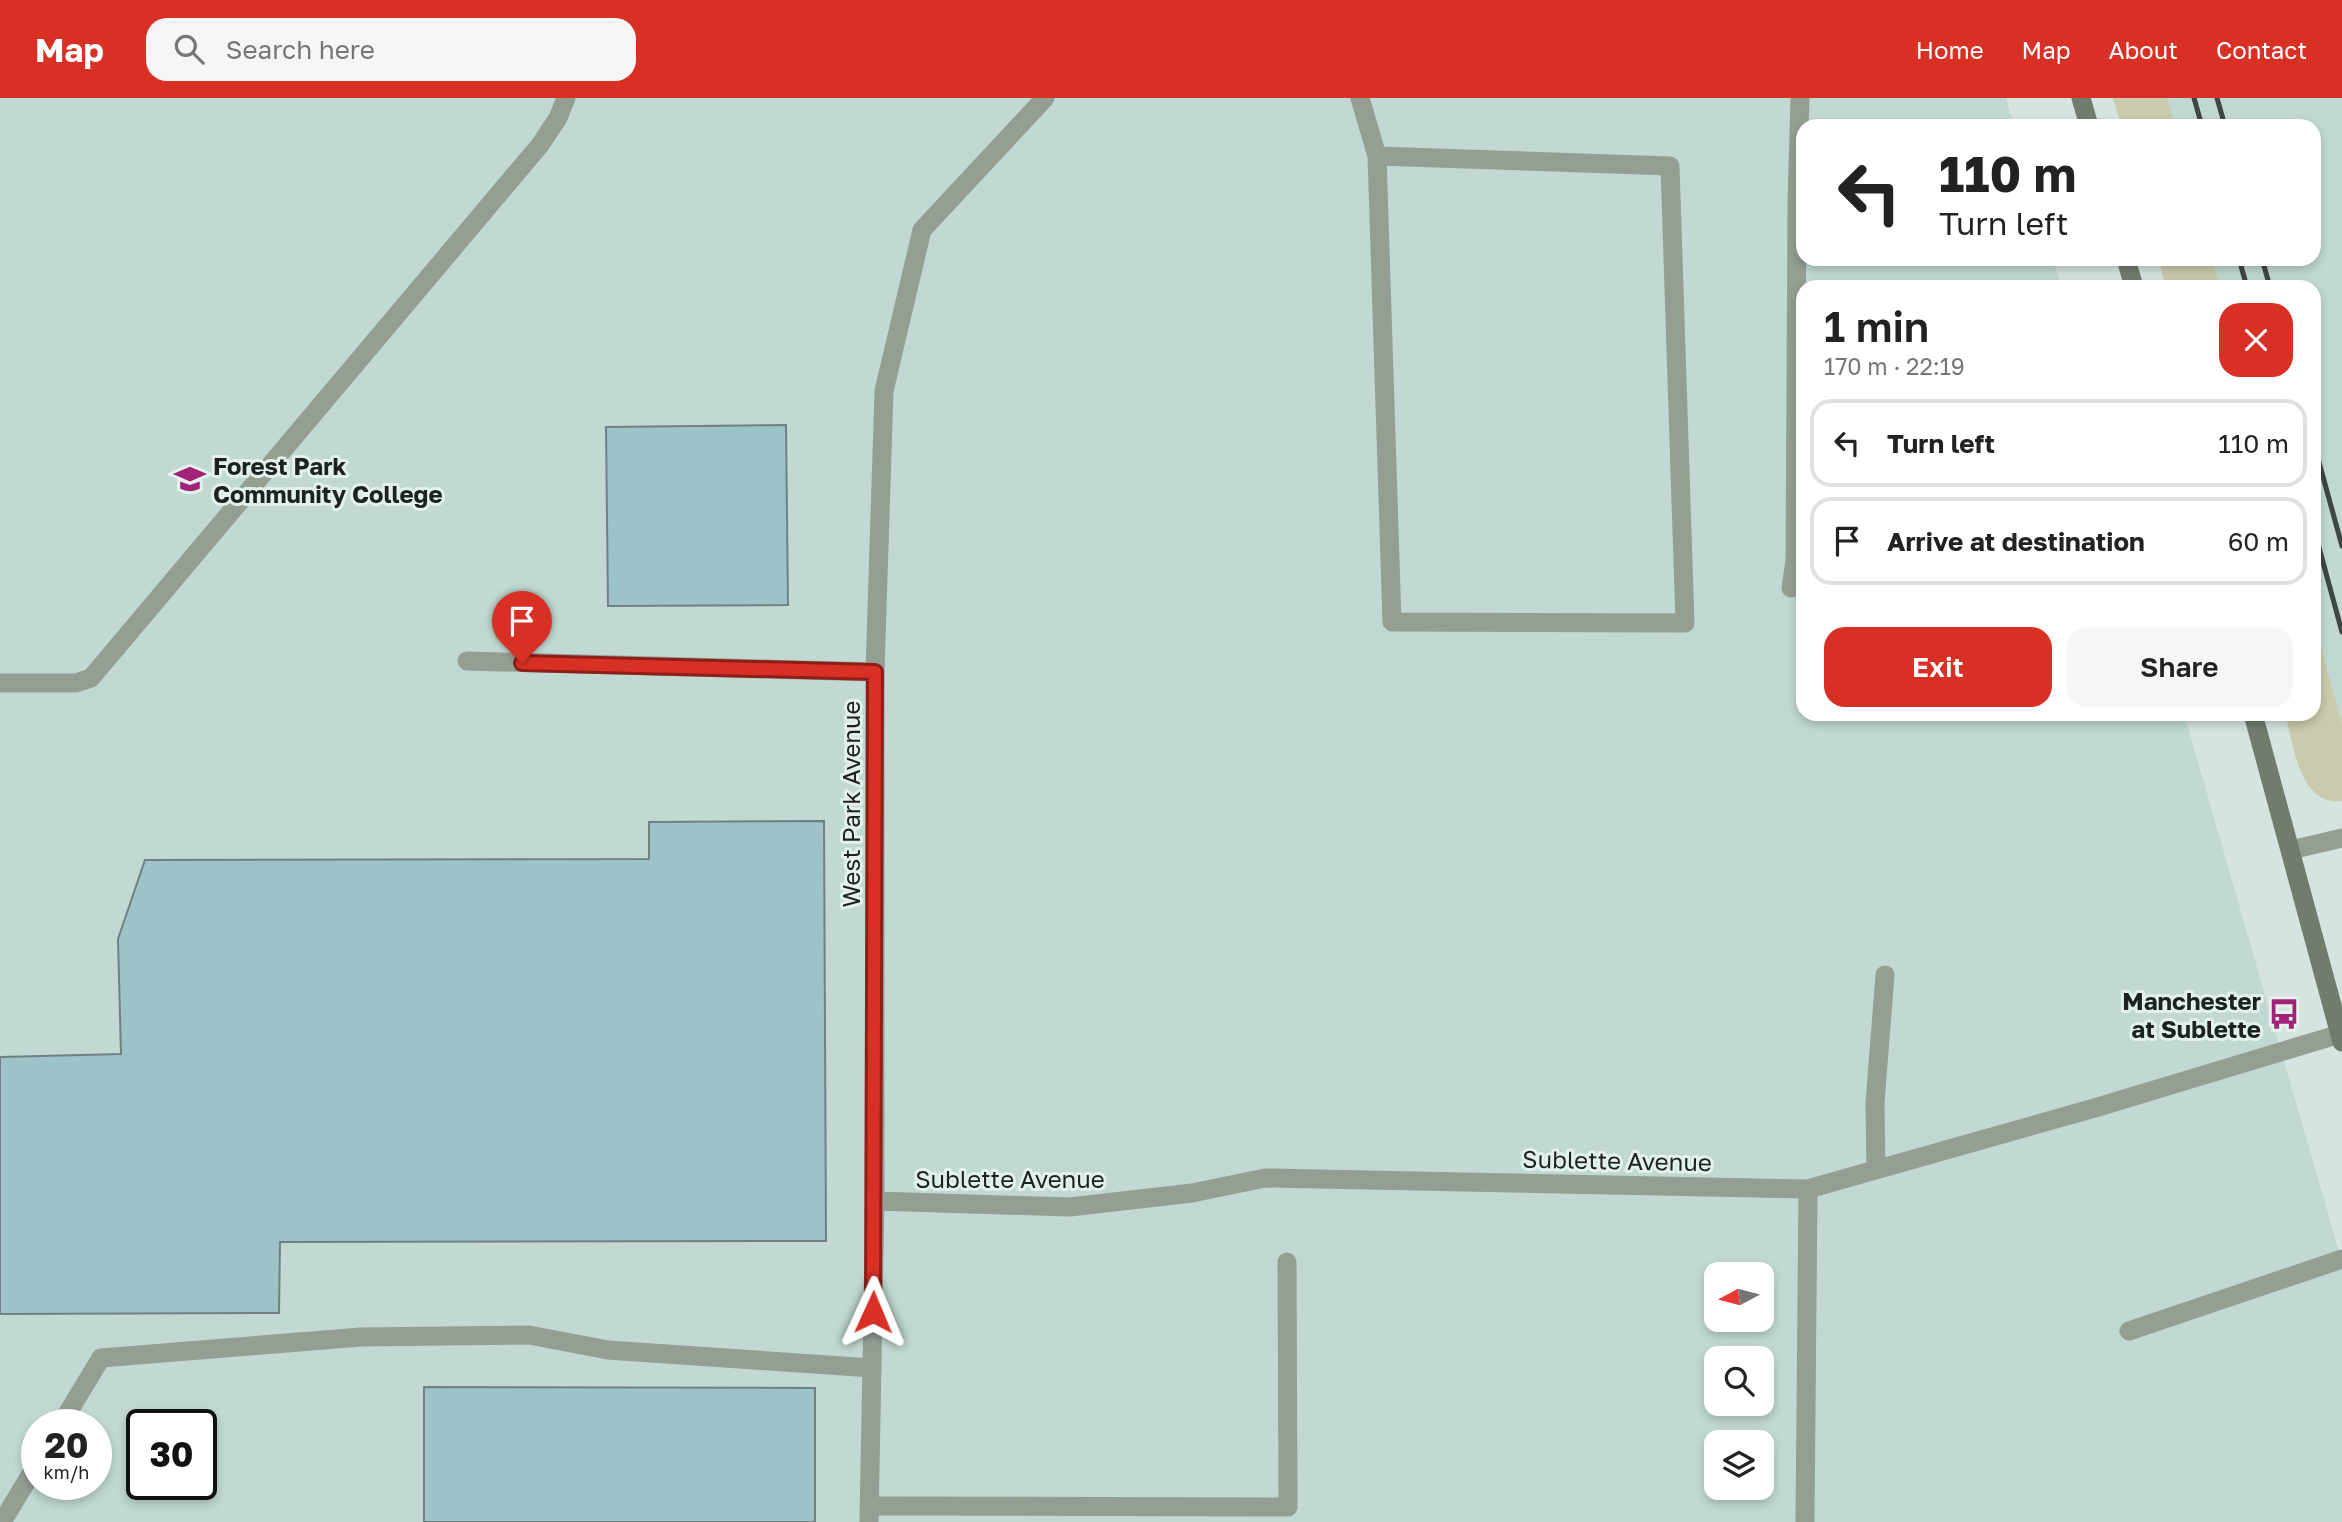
<!DOCTYPE html>
<html lang="en">
<head>
<meta charset="utf-8">
<style>
	:root { --surface:#fff; --page:#f6f6f6; --text:#222; --muted:#767676; --line:#e0e0e0; --accent:#d93025 }
	body { margin:0; font-family:"Golos Text",sans-serif; background:var(--page); color:var(--text); height:100vh; display:flex; flex-direction:column; font-size:26px; white-space:nowrap }
	* { box-sizing:border-box; margin:0 }
	p { font-size:23px; color:var(--muted) }
	.icon { flex:none; width:38px; height:38px; fill:none; stroke:currentColor; stroke-width:2; stroke-linecap:round; stroke-linejoin:round }
	.map { position:relative; flex:1; overflow:hidden }
	.sheet { position:absolute; left:1796px; top:182px; width:525px; height:441px; display:flex; flex-direction:column; background:var(--surface); border-radius:21px; box-shadow:0 4px 10px #0003 }
	.sheet>* { flex:none }
	.hud { position:absolute; left:1796px; top:21px; width:525px; height:147px; border-radius:21px; box-shadow:0 4px 10px #0003; background:#fff; color:var(--text); overflow:hidden }
	.needle { width:46px; rotate:263deg }
	.fabs { position:absolute; left:1704px; top:1164px; display:grid; gap:14px }
	.fabs a { display:grid; place-items:center; width:70px; height:70px; border-radius:14px; background:var(--surface); box-shadow:0 4px 10px #0003; font-size:35px }
	.speed { position:absolute; left:21px; top:1311px; display:flex; gap:14px; font-size:35px; font-weight:700; text-align:center }
	.speed>* { display:grid; place-content:center; width:91px; height:91px; border-radius:50%; background:var(--surface); box-shadow:0 4px 10px #0003; line-height:1 }
	.speed small { font-size:18px; font-weight:400 }
	.speed .limit { border:4px solid #111; border-radius:10px; background:#fff; color:#111 }
	.pin { position:absolute; display:grid; place-items:center; width:60px; height:60px; color:#fff; margin:-72px -30px; border-radius:50% 50% 50% 0; rotate:-45deg; box-shadow:0 0 7px #0007 }
	.pin .icon { rotate:45deg }
	.me { position:absolute; width:77px; margin:-38px; rotate:1deg; stroke-linejoin:round; filter:drop-shadow(0 0 5px #0008) }
	.turn { display:flex; align-items:center; gap:24px; height:147px; padding:0 28px; font-size:32px }
	.turn .icon { width:91px; height:91px; stroke-width:2.5 }
	.turn b { display:block; font-size:49px; line-height:60px }
	.round { display:grid; place-items:center; flex:none; width:74px; height:74px; border-radius:21px; background:var(--page) }
	.headline { display:flex; align-items:center; justify-content:space-between; height:119px; padding:0 28px }
	h1 { font-size:42px; font-weight:600; line-height:52px }
	.button { display:flex; gap:14px; margin-top:auto; padding:14px 28px }
	.button a { flex:1; height:80px; border-radius:21px; background:var(--accent); color:#fff; font-size:28px; font-weight:600; line-height:80px; text-align:center }
	.button a+a { background:var(--page); color:var(--text) }
	ul { padding:0; list-style:none }
	li { display:flex; align-items:center; gap:21px; height:88px; margin:0 14px 10px; padding:0 14px; border:4px solid var(--line); border-radius:21px }
	li div { flex:1 }
	li b { display:block; font-size:26px }
	li em { font-style:normal }
	header { display:flex; align-items:center; gap:42px; box-sizing:border-box; height:98px; padding:0 35px; background:var(--accent); color:#fff }
	header strong { font-size:33px }
	nav { display:flex; gap:38px; margin-inline-start:auto; font-size:24px }
	.search { width:490px; height:63px; background:var(--page); display:flex; align-items:center; gap:18px; box-sizing:border-box; padding:0 24px; border-radius:21px; color:var(--muted); font-size:26px }
	.map>svg:first-child { display:block }
</style>
</head>
<body>
<header>
<strong>Map</strong>
<div class="search"><svg class="icon" aria-label="search" viewBox="0 0 24 24"><circle cx="10" cy="10" r="6"/><path d="M15 15l6 6"/></svg>Search here</div>
<nav><a>Home</a><a>Map</a><a>About</a><a>Contact</a></nav>
</header>
<div class="map">
<svg width="2342" height="1424" viewBox="0 0 2342 1424">
	<rect width="100%" height="100%" fill="#d5e4df"/>
	<path fill="#c1d9d2" fill-rule="evenodd" d="M0,0H2006L2014,28H1802V161H2053L2061,189H1802V616H2184L2342,1164V1424H0ZM1717,1176H1762V1222H1717ZM1717,1260H1762V1306H1717ZM37,1326H96V1386H37ZM142,1326H201V1386H142ZM1717,1344H1762V1390H1717Z
		M2167,0H2342V625L2314,524V189H2220L2212,161H2314V28H2175Z"/>
	<path fill="#cacaac" d="M2113,0H2167L2175,28H2121Z
		M2158,161H2212L2220,189H2166Z
		M2314,524L2342,625V703C2299,708 2294,647 2285,616H2314Z"/>
	<path fill="#9dc3c9" stroke="#728083" stroke-width="2" d="M786,327L788,507L608,508L606,329Z
		M824,723L826,1143L280,1144L279,1215L0,1216V959L121,956L118,841L145,762L649,761V724Z
		M424,1289L815,1290V1424H424Z"/>
	<g fill="none" stroke-linecap="round" stroke-linejoin="round">
		<path stroke="#949e93" stroke-width="19" d="M1360,0L1377,58L1392,524L1685,525L1670,68L1377,58
			M1791,490L1795,463L1797,104L1800,0
			M467,563L875,574
			M0,585H76L91,580L540,47L558,20L566,0
			M1876,1071L1875,1005L1885,877
			M2129,1233L2342,1161
			M61,1326L101,1260L361,1239L529,1237L608,1252L872,1270
			M870,1408L1288,1409L1287,1164
			M2,1424L37,1366"/>
		<path stroke="#949e93" stroke-width="19" d="M2291,752L2342,740
			M875,1103L1070,1109L1192,1095L1265,1080L1808,1091L2098,1009L2340,936
			M869,1424L875,1103V574L884,293L922,132L1045,0
			M1805,1424L1808,1091"/>
		<path stroke="#707d6e" stroke-width="19" d="M2081,0L2089,28
			M2126,161L2134,189
			M2253,616L2342,944"/>
		<path stroke="#3f4644" stroke-width="5" d="M2194,0L2202,28
			M2217,0L2225,28
			M2239,161L2247,189
			M2262,161L2270,189
			M2314,346L2342,448
			M2314,431L2342,534"/>
	</g>
	<g fill="none" stroke-linecap="round" stroke-linejoin="round">
		<defs>
			<path id="route" d="M522,565L875,574L873,1214"/>
		</defs>
		<use href="#route" stroke="#8d1f18" stroke-width="18"/>
		<use href="#route" stroke="#d93025" stroke-width="12"/>
	</g>
	<defs>
		<symbol id="university-bare" viewBox="-9 -9 18 18"><path d="M0-5L7-2L0 1L-7-2ZM-4 1L0 2.5L4 1V4Q0 6-4 4Z" fill="#a02378" stroke="#e2f1ec" stroke-width="2.5" paint-order="stroke"/></symbol>
		<symbol id="bus-bare" viewBox="-9 -9 18 18"><path d="M-5-6H5V4H4V6H2V4H-2V6H-4V4H-5ZM-3.5-4V0h7V-4ZM-3.5 1.2v1.5H-2V1.2ZM2 1.2v1.5H3.5V1.2Z" fill="#a02378" stroke="#e2f1ec" stroke-width="2.5" paint-order="stroke"/></symbol>
	</defs>
	<g fill-rule="evenodd">
		<use href="#university-bare" x="168" y="359" width="44" height="44"/>
		<use href="#bus-bare" x="2262" y="894" width="44" height="44"/>
	</g>
	<g text-anchor="middle" dominant-baseline="central" stroke-width="6" stroke-linejoin="round" paint-order="stroke">
		<g font-size="24" font-weight="bold" fill="#1d2221" stroke="#e2f1ec" text-anchor="start">
			<text x="213" y="367">Forest Park<tspan x="213" dy="28">Community College</tspan></text>
			<text x="2261" y="902" text-anchor="end">Manchester<tspan x="2261" dy="28">at Sublette</tspan></text>
		</g>
		<g font-size="24" fill="#1d2221" stroke="#e2f1ec">
			<text transform="translate(850 706) rotate(-90)">West Park Avenue</text>
			<text transform="translate(1617 1062) rotate(1)">Sublette Avenue</text>
			<text x="1010" y="1080">Sublette Avenue</text>
		</g>
	</g>
</svg>
<div class="fabs">
<a><svg class="needle" viewBox="-14 -14 28 28"><path d="M0-13l5 13h-10z" fill="#e53935"/><path d="M0 13l5-13h-10z" fill="#767676"/></svg></a>
<a><svg class="icon" aria-label="search" viewBox="0 0 24 24"><circle cx="10" cy="10" r="6"/><path d="M15 15l6 6"/></svg></a>
<a><svg class="icon" aria-label="layers" viewBox="0 0 24 24"><path d="M12 4l9 5-9 5-9-5zM3 14l9 5 9-5"/></svg></a>
</div>
<div class="speed"><div>20<small>km/h</small></div><div class="limit">30</div></div>
<div class="pin" style="left:522px;top:565px;background:#d93025"><svg class="icon" aria-label="arrive" viewBox="0 0 24 24"><path d="M6 21V4h12l-3 4 3 4H6"/></svg></div>
<svg class="me" style="left:873px;top:1214px" viewBox="-20 -20 40 40"><path d="M0-17L14 15 0 8-14 15z" fill="#d93025" stroke="#fff" stroke-width="4"/></svg>
<div class="hud">
<div class="turn"><svg class="icon" aria-label="left" viewBox="0 0 24 24"><path d="M17 20v-9H6M10 6l-5 5 5 5"/></svg><div><b>110 m</b>Turn left</div></div>
</div>
<section class="sheet">
<div class="headline"><div><h1>1 min</h1><p>170 m · 22:19</p></div><a class="round" style="background:#d93025;color:#fff"><svg class="icon" aria-label="close" viewBox="0 0 24 24"><path d="M6 6l12 12M18 6L6 18"/></svg></a></div>
<ul>
<li><svg class="icon" aria-label="left" viewBox="0 0 24 24"><path d="M17 20v-9H6M10 6l-5 5 5 5"/></svg><div><b>Turn left</b></div><em>110 m</em></li>
<li><svg class="icon" aria-label="arrive" viewBox="0 0 24 24"><path d="M6 21V4h12l-3 4 3 4H6"/></svg><div><b>Arrive at destination</b></div><em>60 m</em></li>
</ul>
<div class="button"><a>Exit</a><a>Share</a></div>
</section>
</div>
</body>
</html>
